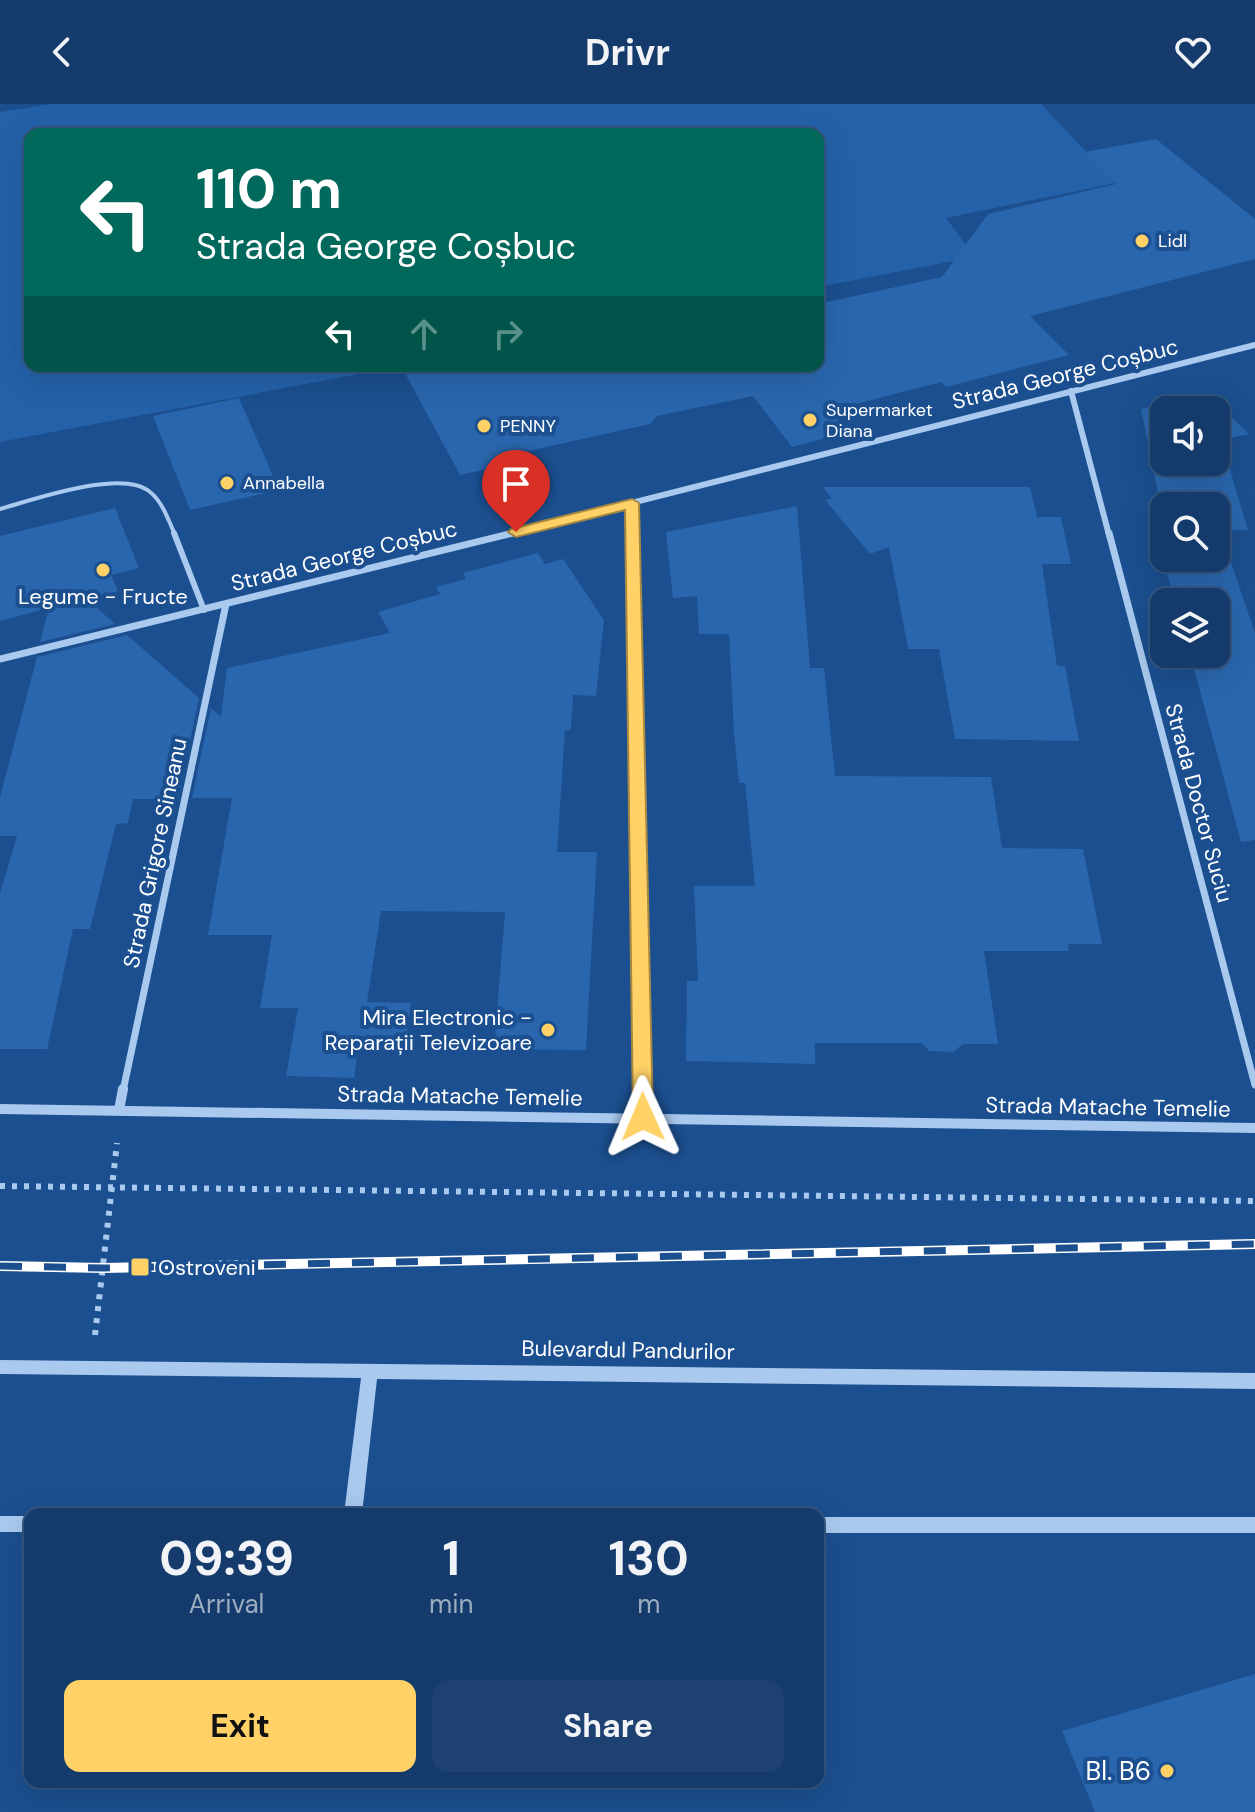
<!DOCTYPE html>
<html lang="en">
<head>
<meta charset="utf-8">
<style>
	:root { --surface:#143b6b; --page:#1d4271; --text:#f1f3f6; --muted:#9dadc1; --line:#33557e; --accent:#ffd166 }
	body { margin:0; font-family:"DM Sans",sans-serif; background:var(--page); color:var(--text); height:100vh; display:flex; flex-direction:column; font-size:30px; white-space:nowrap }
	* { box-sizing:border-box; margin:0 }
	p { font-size:26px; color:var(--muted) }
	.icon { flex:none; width:44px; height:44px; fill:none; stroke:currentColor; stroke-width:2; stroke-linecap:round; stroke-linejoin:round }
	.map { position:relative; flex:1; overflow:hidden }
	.panel { position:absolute; left:24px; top:1404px; width:800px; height:280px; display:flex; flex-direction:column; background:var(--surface); border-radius:16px; box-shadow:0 8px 32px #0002,0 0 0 2px var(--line) }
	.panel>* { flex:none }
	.banner { position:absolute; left:24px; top:24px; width:800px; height:244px; border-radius:16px; box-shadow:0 8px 32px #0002,0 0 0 2px var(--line); background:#00695c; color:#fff; overflow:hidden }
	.tools { position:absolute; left:1150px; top:292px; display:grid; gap:16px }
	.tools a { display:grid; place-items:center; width:80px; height:80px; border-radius:16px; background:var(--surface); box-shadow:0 8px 32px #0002,0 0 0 2px var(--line); font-size:40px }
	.pin { position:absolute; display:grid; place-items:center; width:68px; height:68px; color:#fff; margin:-82px -34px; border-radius:50% 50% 50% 0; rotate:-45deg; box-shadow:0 0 8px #0007 }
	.pin .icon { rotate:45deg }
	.me { position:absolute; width:88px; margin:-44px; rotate:359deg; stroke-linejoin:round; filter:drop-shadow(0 0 6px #0008) }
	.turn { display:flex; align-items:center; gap:28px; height:168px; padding:0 40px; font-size:36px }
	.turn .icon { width:104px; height:104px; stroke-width:2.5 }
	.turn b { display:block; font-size:56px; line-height:68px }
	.lanes { display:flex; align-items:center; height:76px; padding:0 40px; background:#0003; justify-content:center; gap:40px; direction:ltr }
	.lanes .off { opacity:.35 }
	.eta { display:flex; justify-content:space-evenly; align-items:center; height:136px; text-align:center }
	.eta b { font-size:48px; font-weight:700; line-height:56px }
	.primary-button { display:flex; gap:16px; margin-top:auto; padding:16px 40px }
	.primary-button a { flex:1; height:92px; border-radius:16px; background:var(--accent); color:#111; font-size:32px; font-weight:700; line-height:92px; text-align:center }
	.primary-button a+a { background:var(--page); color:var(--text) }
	header { display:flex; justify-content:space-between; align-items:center; height:104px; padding:0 40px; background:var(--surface); font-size:36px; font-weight:700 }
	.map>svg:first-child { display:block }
</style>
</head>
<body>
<header><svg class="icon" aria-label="back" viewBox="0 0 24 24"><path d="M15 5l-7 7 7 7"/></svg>Drivr<svg class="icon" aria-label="heart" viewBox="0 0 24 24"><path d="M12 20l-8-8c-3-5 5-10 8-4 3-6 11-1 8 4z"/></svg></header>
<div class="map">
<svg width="1255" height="1708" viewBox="0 0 1255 1708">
	<rect width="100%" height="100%" fill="#1b4f8f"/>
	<path fill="#2461a8" d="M51,0H1041L1116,79L946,114L975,153L818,183V30H30V262H401L0,338V8Z"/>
	<path fill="#2a66ad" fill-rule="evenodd" d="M1156,35L1255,115V155L1030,212L1069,251L946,283L941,278L829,307L848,328L792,343L753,292L657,312L650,320L497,354L501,362L460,371L406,271L450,262H818V200L942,173L988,110L1116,80L1084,48Z
		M1208,290L1249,330L1221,336L1248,426H1220L1255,529V736L1241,738L1190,550H1216V498H1176L1161,450L1164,454H1216V402H1164V418L1141,305ZM1164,306H1216V358H1164Z
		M239,294L279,386L190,406L153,312Z
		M823,383H1030L1037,413H1061L1071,460H1042L1057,562H1065L1079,637L955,635L939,545H908L889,443L870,450L825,396L832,395Z
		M797,402L810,564H824L835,672L991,673L1002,744L1083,745L1102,840H1068L1069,847H984L998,940H963L953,948L929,947L922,939H815V960L686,957L687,877H698L694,782H755L745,679H739L734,630L729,530H699L697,492L673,494L666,428Z
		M115,404L139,464L111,471L118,487L87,495L115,520L40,538L49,504L0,517V432Z
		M538,449L545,460L563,455L604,516L596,592L573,591L571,626H565L557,748H597L586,946L494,945L505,808L381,807L367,898L411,899L405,946L358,945L354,974L286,972L298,904H260L272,831H208L232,694H192L211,604L221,613L227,564L390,529L378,508L440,490L436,483L466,475L463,469Z
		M127,531L199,594L178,695H133L128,719L116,720L90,825H73L47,945H0V789L17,732H0V693L37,553Z
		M1255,1570V1708H1095L1062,1627Z"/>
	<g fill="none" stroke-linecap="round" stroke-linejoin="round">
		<path stroke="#a9c9ee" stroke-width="6" stroke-dasharray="5 7" stroke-linecap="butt" d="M0,1082L1255,1097
			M95,1231L117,1039"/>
		<path stroke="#a9c9ee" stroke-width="4" d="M0,405C33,396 122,364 150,388C162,397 169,417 175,431"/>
		<path stroke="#a9c9ee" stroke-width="6" d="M174,429L204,506"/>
		<path stroke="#a9c9ee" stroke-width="6" d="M1071,287L1109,431
			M632,399L633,431
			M505,431L1255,241"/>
		<path stroke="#a9c9ee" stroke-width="7" d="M633,429L643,987
			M1109,429L1255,981
			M0,555L513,429
			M123,987L226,500"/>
		<path stroke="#a9c9ee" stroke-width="10" d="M643,985V1013
			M0,1005L1255,1024
			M119,1006L123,985"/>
		<path fill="#a9c9ee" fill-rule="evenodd" d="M0,1256L1255,1269V1285L377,1275L362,1410H344L361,1274L0,1270Z
			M0,1412H30V1428H0Z
			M818,1413H1255V1429H818Z"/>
		<defs>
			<path id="rail" d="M0,1162L104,1164L1255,1140"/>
		</defs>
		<use href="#rail" stroke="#fff" stroke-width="10"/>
		<use href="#rail" stroke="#1b4f8f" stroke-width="7" stroke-dasharray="22" stroke-linecap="butt"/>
	</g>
	<path fill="#ffd166" stroke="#a68842" stroke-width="2" d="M632,395L639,399L653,1013L650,1018H636L633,1013L625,406L516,433L508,428L511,425Z"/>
	<g fill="#ffd166" stroke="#1b4f8f" stroke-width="3">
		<circle cx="1142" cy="137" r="8"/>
		<circle cx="810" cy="316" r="8"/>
		<circle cx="484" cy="322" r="8"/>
		<circle cx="227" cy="379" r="8"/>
		<circle cx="103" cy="466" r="8"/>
		<circle cx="548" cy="926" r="8"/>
		<rect x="130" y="1153" width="20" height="20" rx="4"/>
		<circle cx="1167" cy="1667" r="8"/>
	</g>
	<g text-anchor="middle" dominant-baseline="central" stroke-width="8" stroke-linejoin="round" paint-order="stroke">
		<g font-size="18" fill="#fff" stroke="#1b4f8f" text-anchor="start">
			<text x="1158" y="137">Lidl</text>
			<text x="826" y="306">Supermarket<tspan x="826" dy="21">Diana</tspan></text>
			<text x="500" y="322">PENNY</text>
			<text x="243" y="379">Annabella</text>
		</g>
		<g font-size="22" fill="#fff" stroke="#1b4f8f">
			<text transform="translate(1065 270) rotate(-14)">Strada George Coșbuc</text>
			<text transform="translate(344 452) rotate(-14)">Strada George Coșbuc</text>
			<text transform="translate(1199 699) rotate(75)">Strada Doctor Suciu</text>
			<text transform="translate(155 749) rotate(-78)">Strada Grigore Sineanu</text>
			<text transform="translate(460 992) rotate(1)">Strada Matache Temelie</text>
			<text transform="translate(1108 1003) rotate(1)">Strada Matache Temelie</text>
			<text transform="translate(628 1246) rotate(1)">Bulevardul Pandurilor</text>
		</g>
		<g font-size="22" fill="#fff" stroke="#1b4f8f">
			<text x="103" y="492">Legume - Fructe</text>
			<text x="532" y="913" text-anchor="end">Mira Electronic -<tspan x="532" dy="25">Reparații Televizoare</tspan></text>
			<text x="158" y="1163" text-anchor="start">Ostroveni</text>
		</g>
		<g font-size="26" fill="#fff" stroke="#1b4f8f" text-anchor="end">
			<text x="1151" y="1667">Bl. B6</text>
		</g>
	</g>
</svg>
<div class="tools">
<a><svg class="icon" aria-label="sound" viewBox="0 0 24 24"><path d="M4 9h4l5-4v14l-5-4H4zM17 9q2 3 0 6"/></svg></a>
<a><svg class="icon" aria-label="search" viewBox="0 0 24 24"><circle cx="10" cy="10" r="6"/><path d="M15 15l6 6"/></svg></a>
<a><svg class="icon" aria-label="layers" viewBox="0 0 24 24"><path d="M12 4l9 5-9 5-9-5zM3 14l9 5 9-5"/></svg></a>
</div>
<div class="pin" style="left:516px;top:428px;background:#d93025"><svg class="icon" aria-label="arrive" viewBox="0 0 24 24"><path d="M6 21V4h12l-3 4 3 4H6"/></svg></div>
<svg class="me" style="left:643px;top:1013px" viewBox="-20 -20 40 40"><path d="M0-17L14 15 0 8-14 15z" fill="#ffd166" stroke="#fff" stroke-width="4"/></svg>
<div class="banner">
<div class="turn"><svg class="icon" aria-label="left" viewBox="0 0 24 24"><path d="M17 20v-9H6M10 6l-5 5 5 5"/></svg><div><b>110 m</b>Strada George Coșbuc</div></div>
<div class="lanes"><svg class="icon" aria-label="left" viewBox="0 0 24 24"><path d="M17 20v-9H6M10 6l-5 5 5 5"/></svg><svg class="icon off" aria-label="ahead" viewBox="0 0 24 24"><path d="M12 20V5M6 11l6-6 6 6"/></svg><svg class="icon off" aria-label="right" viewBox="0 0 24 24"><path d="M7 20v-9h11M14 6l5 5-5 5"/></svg></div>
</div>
<section class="panel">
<div class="eta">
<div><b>09:39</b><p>Arrival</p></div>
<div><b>1</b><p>min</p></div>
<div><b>130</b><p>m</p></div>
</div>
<div class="primary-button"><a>Exit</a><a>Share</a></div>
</section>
</div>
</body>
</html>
